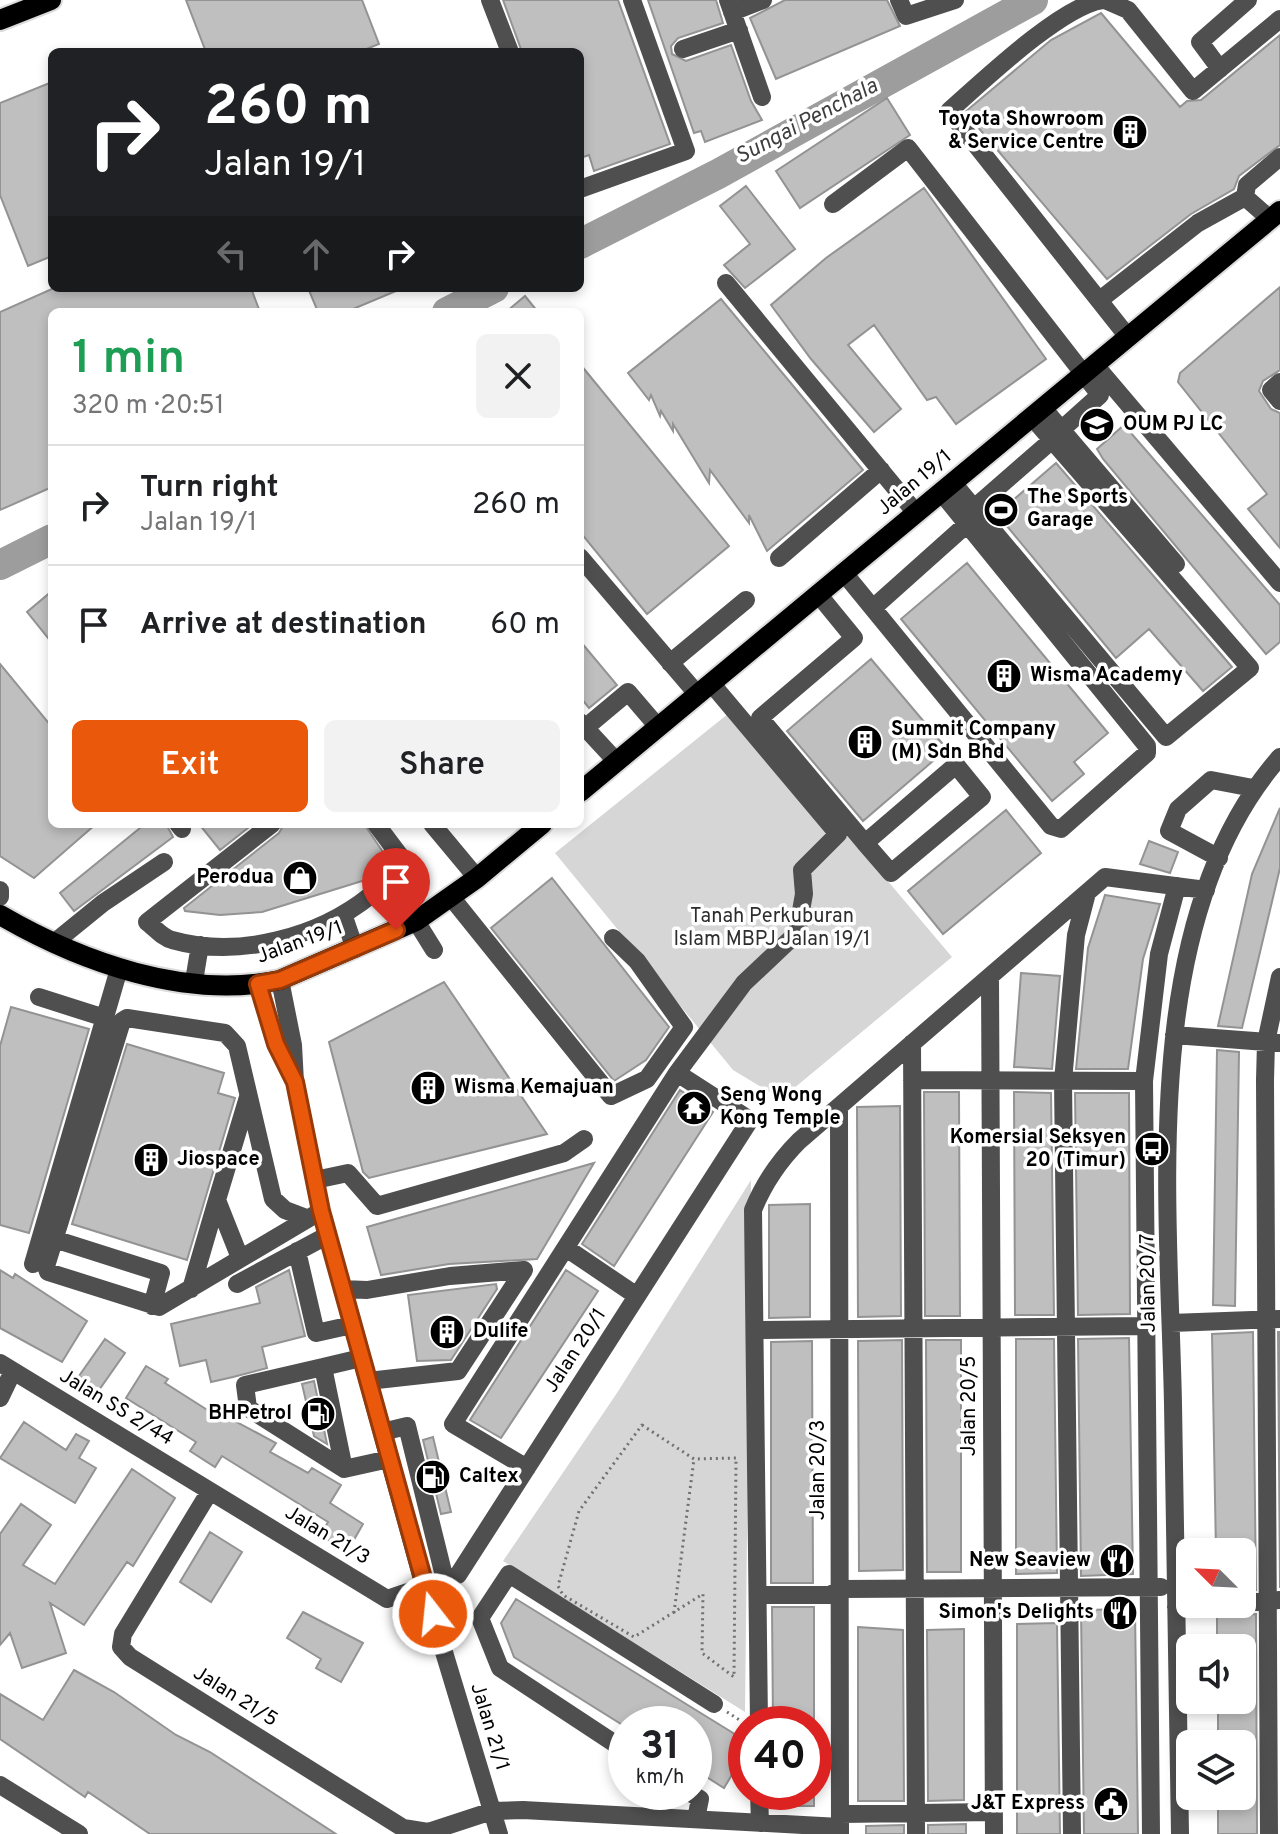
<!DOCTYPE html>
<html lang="en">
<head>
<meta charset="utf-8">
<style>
	:root { --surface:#fff; --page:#f2f2f2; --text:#202124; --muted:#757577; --line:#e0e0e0; --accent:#ea580c }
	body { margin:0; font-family:Overpass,sans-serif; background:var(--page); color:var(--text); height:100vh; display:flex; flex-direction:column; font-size:30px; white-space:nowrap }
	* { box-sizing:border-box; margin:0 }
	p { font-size:26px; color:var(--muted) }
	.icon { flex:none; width:44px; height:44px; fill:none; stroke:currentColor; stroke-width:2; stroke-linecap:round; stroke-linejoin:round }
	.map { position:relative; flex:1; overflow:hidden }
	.sheet { position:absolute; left:48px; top:308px; width:536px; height:520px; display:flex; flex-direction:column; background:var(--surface); border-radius:12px; box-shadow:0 4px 12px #0003 }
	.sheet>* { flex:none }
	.banner { position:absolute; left:48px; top:48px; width:536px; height:244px; border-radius:12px; box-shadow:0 4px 12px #0003; background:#202124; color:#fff; overflow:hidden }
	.needle { width:52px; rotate:294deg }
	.buttons { position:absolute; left:1176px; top:1538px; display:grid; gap:16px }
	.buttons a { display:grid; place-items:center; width:80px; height:80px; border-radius:12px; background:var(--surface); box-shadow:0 4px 12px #0003; font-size:40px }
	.speed { position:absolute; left:608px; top:1706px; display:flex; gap:16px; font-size:40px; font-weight:700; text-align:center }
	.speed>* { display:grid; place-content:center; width:104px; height:104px; border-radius:50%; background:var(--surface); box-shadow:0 4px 12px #0003; line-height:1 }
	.speed small { font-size:20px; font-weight:400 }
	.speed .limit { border:12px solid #d22; background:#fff; color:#111 }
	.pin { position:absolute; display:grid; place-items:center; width:68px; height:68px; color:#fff; margin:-82px -34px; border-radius:50% 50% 50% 0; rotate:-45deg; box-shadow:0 0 8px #0007 }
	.pin .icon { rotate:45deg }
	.me { position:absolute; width:88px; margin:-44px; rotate:344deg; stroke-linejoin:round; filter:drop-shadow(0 0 6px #0008) }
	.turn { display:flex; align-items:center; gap:28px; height:168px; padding:0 24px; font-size:36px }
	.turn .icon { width:104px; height:104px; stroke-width:2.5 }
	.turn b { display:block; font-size:56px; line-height:68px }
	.lanes { display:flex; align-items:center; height:76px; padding:0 24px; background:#0003; justify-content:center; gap:40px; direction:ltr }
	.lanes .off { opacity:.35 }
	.round { display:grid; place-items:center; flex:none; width:84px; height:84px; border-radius:12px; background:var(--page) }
	.summary { display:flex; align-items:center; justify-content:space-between; height:136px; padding:0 24px }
	h1 { font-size:48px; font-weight:600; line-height:60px; color:#1e9e55 }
	.action { display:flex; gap:16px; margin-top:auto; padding:16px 24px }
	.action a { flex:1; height:92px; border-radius:12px; background:var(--accent); color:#fff; font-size:32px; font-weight:600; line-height:92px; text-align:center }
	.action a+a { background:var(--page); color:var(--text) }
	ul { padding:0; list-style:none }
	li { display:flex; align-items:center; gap:24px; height:120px; padding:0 24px; border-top:2px solid var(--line) }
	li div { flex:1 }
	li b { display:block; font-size:30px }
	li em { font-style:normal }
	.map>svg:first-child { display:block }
</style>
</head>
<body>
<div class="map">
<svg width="1280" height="1834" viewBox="0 0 1280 1834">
	<rect width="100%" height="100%" fill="#fff"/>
	<path fill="#d6d6d6" d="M739,705L952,957L781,1099L733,1070L555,853Z
		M751,1180L745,1712L503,1561L617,1393Z"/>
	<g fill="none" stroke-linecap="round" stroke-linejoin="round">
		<path stroke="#9d9d9d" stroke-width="30" d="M580,244L718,174L1033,0
			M447,312L494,288
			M0,565L52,539"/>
	</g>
	<path fill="#bfbfbf" stroke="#939393" stroke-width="2" d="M186,0H362L379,44L359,52H206Z
		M503,0H618L670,144L594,171L589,155L580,158V52H522Z
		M648,0H716L723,23L678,38L671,46L672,54L686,61L731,45L751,101L762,120L705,142L701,131L694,133Z
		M785,0H887L900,26L776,79L750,18Z
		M1101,13L1180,107L1187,101L1201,100L1280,35V145L1239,176L1234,189L1191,214L1107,279L965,112L1051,40Z
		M52,82V256L28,266L0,195V103Z
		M887,98L910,135L800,208L776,171Z
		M746,186L795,249L745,288L724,265L750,244L720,206Z
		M924,188L1046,359L956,424L936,397L927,400L874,325L848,345L901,409L874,432L811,359L771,305L826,258Z
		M1280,287V370L1263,381L1259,391L1271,409L1280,413V548L1248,509L1267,494L1178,382L1180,373Z
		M54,288H251L260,312H52V487L0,510V312Z
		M308,288H403L346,312H318Z
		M525,296L538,312H506Z
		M721,299L863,470L767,551L749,515V523L710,470L709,483L673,424V431L661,411L660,416L651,395L649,400L628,373Z
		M580,364L729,546L647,614L580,532Z
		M1124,425L1280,605V642L1266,654L1103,459L1097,449Z
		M1056,463L1232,667L1203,691L1149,629L1116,658L997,514Z
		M967,563L1108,733L1074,762L1084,774L1052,801L901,619Z
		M52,591V643L27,612Z
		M580,641L617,685L589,708L580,697Z
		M871,659L947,749L863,821L787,731Z
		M0,664L52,727V824H96L34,878L0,856Z
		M1280,808V868L1242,1028L1218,1026L1252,874Z
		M1006,810L1041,853L943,934L908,891Z
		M145,824H166L173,837L74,911L60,893Z
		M199,824H253L220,850Z
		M284,824H364L387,858L380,870L362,881L262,912L220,915L185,911L184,908L279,833Z
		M1149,841L1178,852L1170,873L1140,864Z
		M552,878L669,1027L646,1060L614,1081L491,928Z
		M1105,895L1160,904L1143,959L1128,1069H1076L1088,948Z
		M1021,973L1060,976L1052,1069L1014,1067Z
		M444,982L547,1134L369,1178L363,1172L329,1042Z
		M11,1007L89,1029L29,1233L0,1225V1046Z
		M127,1044L224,1073L218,1093L235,1098L187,1260L72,1224Z
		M1217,1050L1239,1052L1235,1306L1213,1305Z
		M680,1090L713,1112L614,1266L582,1244Z
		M924,1092H959L960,1316H925Z
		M1014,1092L1051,1093L1054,1315H1015Z
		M1075,1093H1129L1130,1314L1078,1315Z
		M900,1106L901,1316L858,1317L857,1107Z
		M594,1163L537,1259L449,1264L381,1275L367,1227Z
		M810,1204V1317L769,1318V1205Z
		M0,1270L13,1278L15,1274L87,1321L62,1362L0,1328Z
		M289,1270L305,1336L262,1347L267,1368L233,1377L211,1382L206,1360L180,1366L171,1324L260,1303L256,1287Z
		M566,1270L598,1291L501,1438L470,1420Z
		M496,1284L497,1289L451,1360L417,1361L408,1295Z
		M1253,1332L1256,1590L1242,1591V1552H1216L1212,1334Z
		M1278,1332H1280V1588Z
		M1129,1338L1133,1574L1081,1576L1078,1339Z
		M105,1339L125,1353L99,1390L79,1376Z
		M1016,1339H1054L1057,1573L1016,1574Z
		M902,1340L903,1570L859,1571L858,1341Z
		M926,1340H961V1572H927Z
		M812,1341L813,1583H771V1342Z
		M146,1366L168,1379L165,1383L220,1418L218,1412L276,1443L270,1452L308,1473L312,1468L341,1485L330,1503L363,1524L347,1552L320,1535L328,1522L222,1456L215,1467L190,1451L196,1442L126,1398Z
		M314,1381L327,1444L314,1436L302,1384Z
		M24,1422L66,1450L76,1434L89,1441L79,1458L96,1468L75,1503L0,1458Z
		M433,1437L451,1512L441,1514L423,1440Z
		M132,1469L175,1498L133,1566L127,1562L84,1625L50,1603L66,1653L22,1668L10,1633L0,1645V1534L21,1504L51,1525L23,1565L55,1584Z
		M210,1532L242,1552L211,1602L180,1582Z
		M516,1599L746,1741V1751L724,1788L694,1769V1724H621L514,1657L501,1623Z
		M772,1607H814V1724H773Z
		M1135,1609L1138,1834H1084L1081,1610Z
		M1233,1611L1242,1615L1256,1614L1257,1834H1218V1796H1242V1744H1218V1700H1242V1648H1217V1616Z
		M303,1612L363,1643L341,1682L316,1668L321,1659L287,1638Z
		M1057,1623L1060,1834H1017V1624Z
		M858,1627L903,1630L904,1801H858Z
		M964,1629V1800L928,1801L927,1630Z
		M74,1670L114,1692L176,1735L210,1752L336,1834H150L88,1792L85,1797L0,1739V1694L43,1720Z
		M773,1792H814V1806H773Z
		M966,1824V1834H928V1825Z
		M904,1825V1834H866V1826Z"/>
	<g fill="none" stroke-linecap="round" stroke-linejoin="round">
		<defs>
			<path id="major" d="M0,20L51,0
				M580,792L1280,211
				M0,915C81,962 186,1000 280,980L416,921L477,878L542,824"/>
		</defs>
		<use href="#major" stroke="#dbdbdb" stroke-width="24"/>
		<path stroke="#717171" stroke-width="3" stroke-dasharray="2 4" stroke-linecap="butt" d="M642,1425L694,1459L736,1458L734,1677L702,1653L703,1594L634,1637L563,1595L558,1586L579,1511Z
			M674,1613L694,1459
			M727,1712L741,1721"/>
		<path stroke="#4f4f4f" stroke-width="18" d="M490,0L510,52
			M728,0L762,97
			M899,0L906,16L955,0
			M1102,0C1060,7 983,81 949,111L1128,337
			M1105,0L1128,10L1193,91L1280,19
			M732,12L763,0
			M683,49L739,30
			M1220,69L1200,42L1248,0
			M580,189L686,151L632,0
			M1245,197L1270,219
			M833,204L908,148L1100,395L1061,430
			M726,283L916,513
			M1101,299L1198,223L1245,197L1247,185L1280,157
			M1095,365L1280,583
			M1280,382L1271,390L1280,401
			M1043,408L1176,564
			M953,483L1166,737L1250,668L1032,417
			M973,509L1051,441
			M580,557L698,695
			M779,558L881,470
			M844,573L1051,826L1061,829L1147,753V746L941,492
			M818,594L854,638L760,718L865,843L956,765L982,797L891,873L865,843
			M873,608L967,524
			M670,663L746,600
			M580,722L617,762
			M585,728L628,692L658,727
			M178,824L182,829
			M272,824L147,922C155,928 163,938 172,940C239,959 319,937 371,895C383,885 397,871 400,856L376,824
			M432,824L477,878
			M1219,858L1169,831L1178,809L1211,780L1253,788
			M0,890V897
			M451,897L611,1096L647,1079L684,1027L637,961L613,938
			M344,917L355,949
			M416,921L434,950
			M55,942L103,903L164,862
			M990,978L994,1834
			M280,980L293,1045L295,1082L321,1211L424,1586L499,1834
			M194,981L200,945
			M258,984L276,1044L292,1076
			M39,997L105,1018
			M1174,1035L1280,1043
			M912,1043L916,1834
			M677,1073L744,983L797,933L804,894L802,870L838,834L711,683
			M912,1080L1144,1081
			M839,1107L840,1834
			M315,1180L348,1173L377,1206L564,1153L584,1139
			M306,1218L285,1210L273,1199L237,1046L225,1033L127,1018L122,1021L46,1266L48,1272L159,1307L321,1211
			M54,1239L161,1273L152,1306
			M566,1248L637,1296
			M297,1251L316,1333L352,1325
			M240,1258L217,1200L248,1097
			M33,1264L119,969
			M237,1284L328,1235
			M191,1289L217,1200
			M342,1289L367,1290L450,1276L524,1270
			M1171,1323L1280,1319
			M756,1330L1144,1326
			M361,1358L323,1367L344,1469L389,1459
			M0,1363L387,1599L458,1575L750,1120L677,1073L453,1424L527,1468
			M323,1367L245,1385L248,1408L344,1469
			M368,1381L458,1371L524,1270
			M0,1398L13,1371
			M382,1432L407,1426L445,1580
			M210,1491L123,1634L121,1647L130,1657L403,1828L428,1832L492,1811L523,1810L840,1827
			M758,1595H830L841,1589L1161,1587
			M1242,1603L1280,1600
			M1176,1607L1223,1604
			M759,1724L753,1210C764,1183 778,1162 799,1141L1105,877L1206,890
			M626,1751L500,1668L480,1618L509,1574L714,1704
			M0,1785L79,1834
			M689,1792L700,1799L696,1819
			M759,1792L760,1823
			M840,1814L994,1812
			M1072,1834L1063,1081L1076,935L1087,893
			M1151,1834L1144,1081L1159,954L1177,886
			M1180,1834C1178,1691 1175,1547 1173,1404C1169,1203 1137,919 1280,757
			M1269,1834L1265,1080L1266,1042L1280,977"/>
		<use href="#major" stroke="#000" stroke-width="20"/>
	</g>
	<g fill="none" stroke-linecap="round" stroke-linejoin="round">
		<defs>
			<path id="route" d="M396,930L280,980L258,984L276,1044L295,1082L321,1211L433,1614"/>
		</defs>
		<use href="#route" stroke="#983908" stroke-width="20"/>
		<use href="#route" stroke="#ea580c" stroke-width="14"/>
	</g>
	<defs>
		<symbol id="building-disc" viewBox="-11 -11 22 22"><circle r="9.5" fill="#000" stroke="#fff"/><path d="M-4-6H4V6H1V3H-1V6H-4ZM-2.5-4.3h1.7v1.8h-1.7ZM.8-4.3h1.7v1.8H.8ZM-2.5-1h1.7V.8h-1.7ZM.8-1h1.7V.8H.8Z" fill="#fff"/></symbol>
		<symbol id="university-disc" viewBox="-11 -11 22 22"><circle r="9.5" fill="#000" stroke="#fff"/><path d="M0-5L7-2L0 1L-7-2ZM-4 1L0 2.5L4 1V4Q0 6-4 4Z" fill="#fff"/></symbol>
		<symbol id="stadium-disc" viewBox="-11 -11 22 22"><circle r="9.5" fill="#000" stroke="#fff"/><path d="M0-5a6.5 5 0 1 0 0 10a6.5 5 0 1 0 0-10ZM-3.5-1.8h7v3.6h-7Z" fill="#fff"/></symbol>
		<symbol id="shop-disc" viewBox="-11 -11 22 22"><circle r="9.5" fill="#000" stroke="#fff"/><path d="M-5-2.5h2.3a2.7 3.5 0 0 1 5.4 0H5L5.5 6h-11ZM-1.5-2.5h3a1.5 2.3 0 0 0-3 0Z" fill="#fff"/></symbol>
		<symbol id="temple-disc" viewBox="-11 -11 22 22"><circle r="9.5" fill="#000" stroke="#fff"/><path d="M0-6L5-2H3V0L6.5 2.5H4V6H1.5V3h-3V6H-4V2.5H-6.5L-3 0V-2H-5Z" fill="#fff"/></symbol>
		<symbol id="bus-disc" viewBox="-11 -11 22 22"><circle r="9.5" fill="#000" stroke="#fff"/><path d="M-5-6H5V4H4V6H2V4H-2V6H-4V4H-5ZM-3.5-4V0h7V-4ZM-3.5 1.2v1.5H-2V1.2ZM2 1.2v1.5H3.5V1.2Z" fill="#fff"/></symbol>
		<symbol id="fuel-disc" viewBox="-11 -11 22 22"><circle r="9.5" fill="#000" stroke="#fff"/><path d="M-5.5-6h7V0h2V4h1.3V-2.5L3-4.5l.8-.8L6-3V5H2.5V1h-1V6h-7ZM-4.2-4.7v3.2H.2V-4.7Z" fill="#fff"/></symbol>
		<symbol id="restaurant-disc" viewBox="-11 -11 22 22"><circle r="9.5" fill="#000" stroke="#fff"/><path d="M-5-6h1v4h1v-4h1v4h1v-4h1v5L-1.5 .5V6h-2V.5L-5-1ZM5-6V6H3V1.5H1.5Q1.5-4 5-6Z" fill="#fff"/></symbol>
		<symbol id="civic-disc" viewBox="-11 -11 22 22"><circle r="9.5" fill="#000" stroke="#fff"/><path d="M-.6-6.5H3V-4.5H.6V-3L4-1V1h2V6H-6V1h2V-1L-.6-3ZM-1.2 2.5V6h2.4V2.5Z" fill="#fff"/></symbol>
	</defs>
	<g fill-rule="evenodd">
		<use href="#building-disc" x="1110" y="112" width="40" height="40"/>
		<use href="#university-disc" x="1077" y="405" width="40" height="40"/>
		<use href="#stadium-disc" x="981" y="490" width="40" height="40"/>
		<use href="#building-disc" x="984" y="656" width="40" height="40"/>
		<use href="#building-disc" x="845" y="722" width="40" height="40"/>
		<use href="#shop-disc" x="280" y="858" width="40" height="40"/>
		<use href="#building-disc" x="408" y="1068" width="40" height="40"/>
		<use href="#temple-disc" x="674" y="1088" width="40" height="40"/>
		<use href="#bus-disc" x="1132" y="1129" width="40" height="40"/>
		<use href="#building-disc" x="131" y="1140" width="40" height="40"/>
		<use href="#building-disc" x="427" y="1312" width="40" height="40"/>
		<use href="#fuel-disc" x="298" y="1394" width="40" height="40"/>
		<use href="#fuel-disc" x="413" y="1457" width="40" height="40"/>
		<use href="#restaurant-disc" x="1097" y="1541" width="40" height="40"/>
		<use href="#restaurant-disc" x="1100" y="1593" width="40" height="40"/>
		<use href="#civic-disc" x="1091" y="1784" width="40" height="40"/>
	</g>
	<g text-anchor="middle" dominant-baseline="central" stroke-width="7" stroke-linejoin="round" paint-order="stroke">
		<g font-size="20" font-weight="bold" fill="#000" stroke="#fff" text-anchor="start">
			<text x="1104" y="120" text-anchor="end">Toyota Showroom<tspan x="1104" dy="23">&amp; Service Centre</tspan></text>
			<text x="1123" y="425">OUM PJ LC</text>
			<text x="1027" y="498">The Sports<tspan x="1027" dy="23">Garage</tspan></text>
			<text x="1030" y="676">Wisma Academy</text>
			<text x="891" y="730">Summit Company<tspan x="891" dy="23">(M) Sdn Bhd</tspan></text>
			<text x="274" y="878" text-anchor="end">Perodua</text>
			<text x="454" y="1088">Wisma Kemajuan</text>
			<text x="720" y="1096">Seng Wong<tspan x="720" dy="23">Kong Temple</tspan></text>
			<text x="1126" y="1138" text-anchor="end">Komersial Seksyen<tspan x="1126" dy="23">20 (Timur)</tspan></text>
			<text x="177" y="1160">Jiospace</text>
			<text x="473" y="1332">Dulife</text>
			<text x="292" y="1414" text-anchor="end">BHPetrol</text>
			<text x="459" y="1477">Caltex</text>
			<text x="1091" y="1561" text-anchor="end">New Seaview</text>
			<text x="1094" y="1613" text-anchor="end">Simon's Delights</text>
			<text x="1085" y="1804" text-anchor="end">J&amp;T Express</text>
		</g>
		<g font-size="20" fill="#000" stroke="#fff">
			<text transform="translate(915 483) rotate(-40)">Jalan 19/1</text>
			<text transform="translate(300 943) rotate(-20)">Jalan 19/1</text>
			<text transform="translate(1149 1283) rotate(-91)">Jalan 20/7</text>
			<text transform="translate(576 1351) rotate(-57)">Jalan 20/1</text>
			<text transform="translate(970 1406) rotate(-90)">Jalan 20/5</text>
			<text transform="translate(116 1408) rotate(31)">Jalan SS 2/44</text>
			<text transform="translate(819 1470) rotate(-90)">Jalan 20/3</text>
			<text transform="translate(327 1536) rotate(31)">Jalan 21/3</text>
			<text transform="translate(235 1697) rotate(32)">Jalan 21/5</text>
			<text transform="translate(489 1727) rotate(73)">Jalan 21/1</text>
		</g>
		<g font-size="20" fill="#2d2d2d" stroke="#fff">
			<text x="772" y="917">Tanah Perkuburan<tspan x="772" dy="23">Islam MBPJ Jalan 19/1</tspan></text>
		</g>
		<g font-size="22" font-style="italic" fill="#3e3e3e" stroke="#fff">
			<text transform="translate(807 122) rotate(-28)">Sungai Penchala</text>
		</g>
	</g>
</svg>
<div class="buttons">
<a><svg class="needle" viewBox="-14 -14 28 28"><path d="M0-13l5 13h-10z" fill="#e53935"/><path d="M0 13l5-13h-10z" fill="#757577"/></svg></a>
<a><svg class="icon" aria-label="sound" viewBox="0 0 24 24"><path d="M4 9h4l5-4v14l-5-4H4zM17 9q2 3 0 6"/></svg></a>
<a><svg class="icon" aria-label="layers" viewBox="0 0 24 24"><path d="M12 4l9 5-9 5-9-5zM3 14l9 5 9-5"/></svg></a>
</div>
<div class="speed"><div>31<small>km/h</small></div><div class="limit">40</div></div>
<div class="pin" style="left:396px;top:930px;background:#d93025"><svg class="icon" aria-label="arrive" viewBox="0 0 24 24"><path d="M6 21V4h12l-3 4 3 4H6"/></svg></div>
<svg class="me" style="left:433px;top:1614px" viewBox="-20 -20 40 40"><circle r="17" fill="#ea580c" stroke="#fff" stroke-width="3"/><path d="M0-11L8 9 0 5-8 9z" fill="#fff"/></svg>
<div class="banner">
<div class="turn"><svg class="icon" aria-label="right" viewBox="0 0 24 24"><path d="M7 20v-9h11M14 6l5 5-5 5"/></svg><div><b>260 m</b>Jalan 19/1</div></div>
<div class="lanes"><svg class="icon off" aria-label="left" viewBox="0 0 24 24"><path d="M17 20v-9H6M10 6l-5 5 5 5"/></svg><svg class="icon off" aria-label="ahead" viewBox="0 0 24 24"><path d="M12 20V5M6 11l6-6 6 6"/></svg><svg class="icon" aria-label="right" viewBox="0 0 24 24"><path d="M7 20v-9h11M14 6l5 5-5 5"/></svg></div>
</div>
<section class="sheet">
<div class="summary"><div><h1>1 min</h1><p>320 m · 20:51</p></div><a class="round"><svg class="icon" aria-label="close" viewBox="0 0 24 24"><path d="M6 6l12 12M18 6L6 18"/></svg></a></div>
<ul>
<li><svg class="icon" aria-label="right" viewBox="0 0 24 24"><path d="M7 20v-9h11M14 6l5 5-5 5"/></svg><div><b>Turn right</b><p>Jalan 19/1</p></div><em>260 m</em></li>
<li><svg class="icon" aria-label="arrive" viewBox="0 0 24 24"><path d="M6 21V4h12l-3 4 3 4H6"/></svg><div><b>Arrive at destination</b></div><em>60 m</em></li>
</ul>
<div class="action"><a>Exit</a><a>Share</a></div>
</section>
</div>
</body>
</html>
